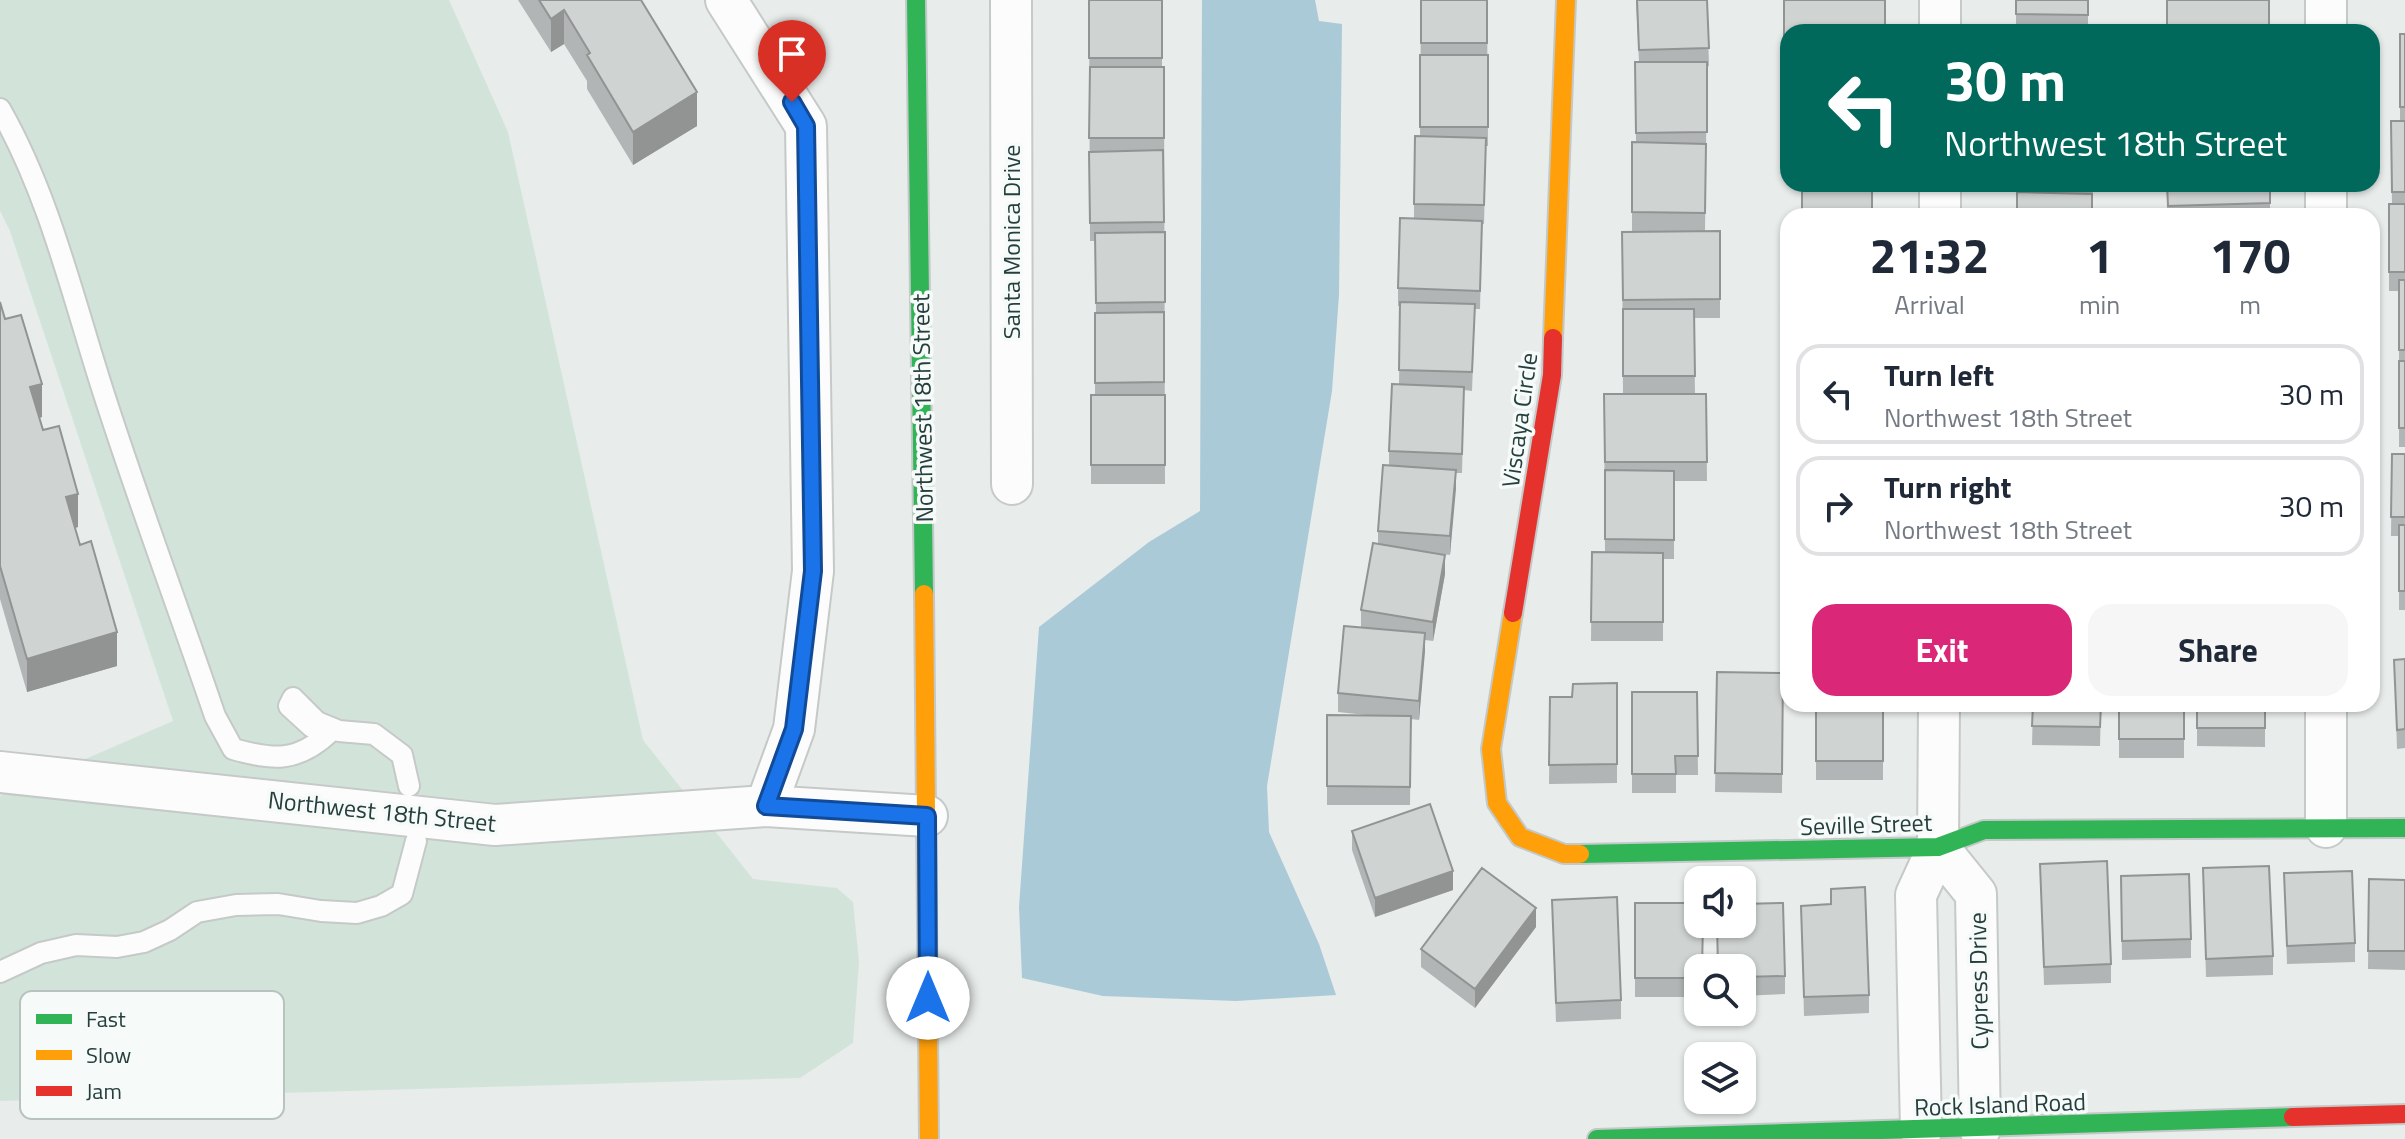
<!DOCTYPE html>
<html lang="en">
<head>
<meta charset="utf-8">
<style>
	:root { --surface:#fff; --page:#f6f6f7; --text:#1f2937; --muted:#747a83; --line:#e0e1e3; --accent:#db2777 }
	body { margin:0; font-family:"Titillium Web",sans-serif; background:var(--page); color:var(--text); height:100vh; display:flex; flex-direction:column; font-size:30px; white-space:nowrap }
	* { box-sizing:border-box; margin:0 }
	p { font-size:26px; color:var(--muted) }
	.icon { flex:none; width:44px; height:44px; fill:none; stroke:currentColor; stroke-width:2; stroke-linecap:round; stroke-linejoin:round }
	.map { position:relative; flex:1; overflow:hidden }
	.panel { position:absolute; left:1780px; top:208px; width:600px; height:504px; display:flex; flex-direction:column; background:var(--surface); border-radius:24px; box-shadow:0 2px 6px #0004 }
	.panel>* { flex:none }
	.top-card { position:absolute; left:1780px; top:24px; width:600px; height:168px; border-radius:24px; box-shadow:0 2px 6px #0004; background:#00695c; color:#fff; overflow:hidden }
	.fabs { position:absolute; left:1684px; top:866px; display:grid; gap:16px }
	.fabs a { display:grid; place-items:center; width:72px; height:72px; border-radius:16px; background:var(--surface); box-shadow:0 2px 6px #0004; font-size:40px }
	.pin { position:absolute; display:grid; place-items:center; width:68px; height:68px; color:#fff; margin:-82px -34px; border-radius:50% 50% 50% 0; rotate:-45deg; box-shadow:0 0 8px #0007 }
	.pin .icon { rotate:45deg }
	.me { position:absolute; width:88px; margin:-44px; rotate:0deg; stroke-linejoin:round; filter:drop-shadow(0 0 6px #0008) }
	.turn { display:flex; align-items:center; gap:28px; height:168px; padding:0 32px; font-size:36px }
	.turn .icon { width:104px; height:104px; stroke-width:2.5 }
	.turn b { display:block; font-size:56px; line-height:68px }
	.eta { display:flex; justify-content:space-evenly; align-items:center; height:136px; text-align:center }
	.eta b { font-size:48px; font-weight:700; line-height:56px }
	.cta { display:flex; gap:16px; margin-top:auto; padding:16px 32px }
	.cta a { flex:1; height:92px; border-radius:24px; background:var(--accent); color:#fff; font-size:32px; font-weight:700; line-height:92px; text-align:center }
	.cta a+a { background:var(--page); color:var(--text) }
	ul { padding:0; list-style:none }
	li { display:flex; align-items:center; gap:24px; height:100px; margin:0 16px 12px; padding:0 16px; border:4px solid var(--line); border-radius:24px }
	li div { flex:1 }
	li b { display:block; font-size:30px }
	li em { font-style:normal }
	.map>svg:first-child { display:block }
</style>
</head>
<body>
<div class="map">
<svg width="2405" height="1139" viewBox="0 0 2405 1139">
	<rect width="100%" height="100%" fill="#e8eceb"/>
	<path fill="#d2e4da" d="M0,0H449L508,132L643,740L753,879L837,888L853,902L859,962L853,1043L800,1078L0,1101V796L173,721L10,231L0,211Z"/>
	<path fill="#abcad8" d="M1202,0H1315L1319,21L1342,24L1339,295L1332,391L1267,786L1269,832L1319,944L1336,995L1236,1001L1103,996L1022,978L1019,907L1039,627L1149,542L1200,511Z"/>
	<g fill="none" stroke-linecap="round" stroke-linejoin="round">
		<defs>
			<path id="lane" d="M0,109C49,195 72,294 102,388C137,498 178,607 215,716L233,749C273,760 297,763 330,732L312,727L289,706L293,698L317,722L339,731L374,734L402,755L409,786
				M0,972L41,953L76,945L117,947L144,942L170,930L197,912L236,905L278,904L321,911L357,913L381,906L402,894L416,841"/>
			<path id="street" d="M726,0L806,126L813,571L794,729L766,806
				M1011,0L1012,484
				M2326,0V32
				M1940,32V0
				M2326,184V216
				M1940,216V184
				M2326,704V827
				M0,772L495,825L766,806L927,816
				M1938,847L1976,894L1980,1129
				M1921,1131L1916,895L1938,847L1939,704"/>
			<path id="fast" d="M916,0L924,594
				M1580,854L1938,847L1984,830L2405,828
				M1597,1139L2293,1117"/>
			<path id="slow" d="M1553,338L1566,0
				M924,594L929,1139
				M1513,613L1491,749L1497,803L1520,837L1564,854H1580"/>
			<path id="jam" d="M1513,613L1552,375L1553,338
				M2293,1117L2405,1114"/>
		</defs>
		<use href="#lane" stroke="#c5c9c8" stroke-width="24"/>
		<use href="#street" stroke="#c5c9c8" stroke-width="44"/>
		<use href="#fast" stroke="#c3c9c8" stroke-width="22"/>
		<use href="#slow" stroke="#c3c9c8" stroke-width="22"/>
		<use href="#jam" stroke="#c3c9c8" stroke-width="22"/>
		<use href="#lane" stroke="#fcfcfc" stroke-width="20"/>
		<use href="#street" stroke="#fcfcfc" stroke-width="40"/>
		<use href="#fast" stroke="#30b455" stroke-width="18"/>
		<use href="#slow" stroke="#ff9f0a" stroke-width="18"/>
		<use href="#jam" stroke="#e5322d" stroke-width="18"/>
	</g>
	<path fill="#b2b5b5" d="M518,0H641L697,126L633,165L587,89V81L564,44L551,52Z
		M1089,0H1162V67H1164L1165,484H1091V395H1095V313H1096L1095,241H1090Z
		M1421,0H1487L1488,146H1486L1484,224H1482L1480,309H1475L1472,391L1464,390L1462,473H1456L1450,555L1442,554L1445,574L1433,641L1425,640L1419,720L1411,719L1410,805H1327V715L1375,716L1338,712V693L1361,627V610L1378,544V531L1389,465V451L1399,384L1400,306H1398V288L1414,219V204L1420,137Z
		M1636,0H1707L1709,66L1707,67L1705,231H1720V318H1694L1695,394H1706L1707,481H1674V559H1663V641H1591L1592,552H1605L1604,394H1623L1622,232L1686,231H1632V142H1636L1635,62H1639Z
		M1784,0L1788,32V70H1784Z
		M2088,0V29L2090,32H2016V14Z
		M2400,34H2405V447H2399V291H2389V204H2392L2391,121H2400Z
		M1802,184H1873L1872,216H1802Z
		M2019,184H2093L2092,216L2019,192Z
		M2167,184H2270V216H2167Z
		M0,302L5,319L42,417L39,418L43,430L78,527L75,528L117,666L27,692L0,599Z
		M1781,312H1788V397H1783Z
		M2392,454H2405V610H2399V536H2391Z
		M2405,659V748L2397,749L2394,660Z
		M1717,672L1783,673L1782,793L1715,792Z
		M1617,683V783L1549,784L1550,697H1572Z
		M1632,692H1697L1698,775H1676V793H1632Z
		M1816,704H1883V780H1816Z
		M2033,704H2101L2100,746L2032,745Z
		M2119,704H2184V758H2119Z
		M2197,704H2265V747L2197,746Z
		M1352,831L1453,890L1375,917L1352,850Z
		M2040,864L2111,964V983L2044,985Z
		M2203,868L2273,956V975L2206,977Z
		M2284,873L2355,943V962L2287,964Z
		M2369,879L2405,880V970L2368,969Z
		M2121,895L2191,939V958L2122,960Z
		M1552,900L1621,1000V1019L1556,1022Z
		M1635,903L1698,968V997H1635Z
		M1801,906L1869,995V1013L1804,1016Z
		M1536,927L1475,1008L1421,967V949Z
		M1742,968L1785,976V994L1742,996Z"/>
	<path fill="#919493" d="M564,10V44L551,52V19Z
		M697,92V126L633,165V132Z
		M42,384V417L30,421V387Z
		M1456,470V489L1450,555V536Z
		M78,494V527L66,531V497Z
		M1445,555V574L1433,641V622Z
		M117,632V666L27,692V659Z
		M1425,633V652L1419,720V701Z
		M1453,871V890L1375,917V898Z
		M1536,908V927L1475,1008V989Z"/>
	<path fill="#cfd3d2" stroke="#919493" stroke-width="2" d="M539,0H641L697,92L633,132L587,55L590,53L564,10L551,19Z
		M1089,0H1162V58H1089Z
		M1421,0H1487V43H1421Z
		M1637,0H1707L1709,48L1639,50Z
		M1784,0H1885V32H1788V52H1784Z
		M2016,0H2088V15L2016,14Z
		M2167,0H2269V32H2167Z
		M2018,29H2090V32H2018Z
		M2400,34H2405V107H2400Z
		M1420,55H1488V127H1420Z
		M1635,62H1707V132L1636,133Z
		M1090,67H1164V138H1089Z
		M2391,121H2405V192H2392Z
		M1415,136L1486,138L1484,205L1414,204Z
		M1632,142L1706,144L1705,213L1632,212Z
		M1163,150L1164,222L1090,223L1089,152Z
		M1802,184H1872V215L1802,213Z
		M2167,184H2270V203L2168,206Z
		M2017,192L2092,194V216H2017Z
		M2389,204H2405V272H2389Z
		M1400,218L1482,221L1480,291L1398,288Z
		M1720,231V299L1623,300L1622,232Z
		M1165,232V302L1096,303L1095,233Z
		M2399,280H2405V350H2399Z
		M0,302L5,319L21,315L42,384L30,387L43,430L59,426L78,494L66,497L80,545L91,541L117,632L27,659L0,566Z
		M1400,302L1475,304L1472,372L1399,370Z
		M1623,309H1694L1695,376H1623Z
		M1164,312V382L1095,383V313Z
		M1781,312H1788V378H1783Z
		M2399,361H2405V428H2399Z
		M1392,384L1464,387L1462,454L1389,451Z
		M1604,394H1706L1707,462H1605Z
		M1091,395H1165V465H1091Z
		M2392,454H2405V517H2391Z
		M1383,465L1456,470L1450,536L1378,531Z
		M1605,470L1674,471V540L1605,539Z
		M2399,525H2405V591H2399Z
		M1373,543L1445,555L1433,622L1361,610Z
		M1592,552L1663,553V622H1591Z
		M1344,626L1425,633L1419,701L1338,693Z
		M2405,659V729L2397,730L2394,660Z
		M1717,672L1783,673L1782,774L1715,773Z
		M1617,683V764L1549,765L1550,697H1572L1573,684Z
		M1632,692H1697L1698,756H1675L1676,774H1632Z
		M1816,704H1883V761H1816Z
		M2033,704H2101L2100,727L2032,726Z
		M2119,704H2184V739H2119Z
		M2197,704H2265V728H2197Z
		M1327,715L1411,716L1410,787L1327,786Z
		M1430,804L1453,871L1375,898L1352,831Z
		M2107,861L2111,964L2044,967L2040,864Z
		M2269,866L2273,956L2206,959L2203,868Z
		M1482,868L1536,908L1475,989L1421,949Z
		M2352,871L2355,943L2287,946L2284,873Z
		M2189,874L2191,939L2122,941L2121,876Z
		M2369,879L2405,880V951H2368Z
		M1865,887L1869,995L1804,997L1801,906L1831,904V889Z
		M1617,897L1621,1000L1556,1003L1552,900Z
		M1635,903H1698V924H1703L1702,968H1698V978H1635Z
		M1783,903L1785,976L1742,977V968H1718L1717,924H1742V904Z"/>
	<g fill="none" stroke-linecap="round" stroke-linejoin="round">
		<defs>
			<path id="route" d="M792,102L806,126L813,571L794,729L766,806L927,816L928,998"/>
		</defs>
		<use href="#route" stroke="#114b97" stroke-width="20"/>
		<use href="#route" stroke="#1a73e8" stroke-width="14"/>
	</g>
	<g text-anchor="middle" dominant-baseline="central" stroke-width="7" stroke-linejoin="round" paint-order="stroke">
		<g font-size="24" fill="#253f3d" stroke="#f6faf9">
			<text transform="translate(1011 242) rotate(-90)">Santa Monica Drive</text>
			<text transform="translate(922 408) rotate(-91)">Northwest 18th Street</text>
			<text transform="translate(1519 420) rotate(-82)">Viscaya Circle</text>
			<text transform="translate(382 811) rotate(6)">Northwest 18th Street</text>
			<text transform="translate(1866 824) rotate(-2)">Seville Street</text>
			<text transform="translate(1978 981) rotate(-91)">Cypress Drive</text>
			<text transform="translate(2000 1104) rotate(-2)">Rock Island Road</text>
		</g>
	</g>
	<rect x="20" y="991" width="264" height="128" rx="12" fill="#f6faf9" stroke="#b7c2c1" stroke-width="2"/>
	<rect x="36" y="1014" width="36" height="10" fill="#30b455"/>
	<rect x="36" y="1050" width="36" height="10" fill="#ff9f0a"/>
	<rect x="36" y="1086" width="36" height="10" fill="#e5322d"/>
	<g font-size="22" fill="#253f3d">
		<text x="86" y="1027">Fast</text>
		<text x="86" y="1063">Slow</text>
		<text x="86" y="1099">Jam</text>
	</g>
</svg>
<div class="fabs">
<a><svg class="icon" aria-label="sound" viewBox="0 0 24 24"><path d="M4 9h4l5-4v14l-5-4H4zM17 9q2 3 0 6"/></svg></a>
<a><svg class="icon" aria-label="search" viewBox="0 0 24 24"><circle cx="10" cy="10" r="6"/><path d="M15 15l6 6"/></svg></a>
<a><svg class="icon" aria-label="layers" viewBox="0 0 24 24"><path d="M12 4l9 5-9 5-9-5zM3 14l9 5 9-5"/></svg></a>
</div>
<div class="pin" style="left:792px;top:102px;background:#d93025"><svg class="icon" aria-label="arrive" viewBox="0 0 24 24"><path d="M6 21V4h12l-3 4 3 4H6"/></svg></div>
<svg class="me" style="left:928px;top:998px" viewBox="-20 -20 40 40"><circle r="19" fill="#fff"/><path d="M0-13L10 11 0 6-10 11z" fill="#1a73e8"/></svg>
<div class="top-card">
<div class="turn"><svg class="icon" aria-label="left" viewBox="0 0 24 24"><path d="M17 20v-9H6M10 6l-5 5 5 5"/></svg><div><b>30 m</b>Northwest 18th Street</div></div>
</div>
<section class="panel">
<div class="eta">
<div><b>21:32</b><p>Arrival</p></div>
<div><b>1</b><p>min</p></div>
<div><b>170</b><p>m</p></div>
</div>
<ul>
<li><svg class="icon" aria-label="left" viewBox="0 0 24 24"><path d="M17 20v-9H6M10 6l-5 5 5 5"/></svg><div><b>Turn left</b><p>Northwest 18th Street</p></div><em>30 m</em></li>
<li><svg class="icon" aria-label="right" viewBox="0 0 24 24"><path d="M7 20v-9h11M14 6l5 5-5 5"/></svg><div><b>Turn right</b><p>Northwest 18th Street</p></div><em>30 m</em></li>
</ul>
<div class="cta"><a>Exit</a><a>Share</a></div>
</section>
</div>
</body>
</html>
